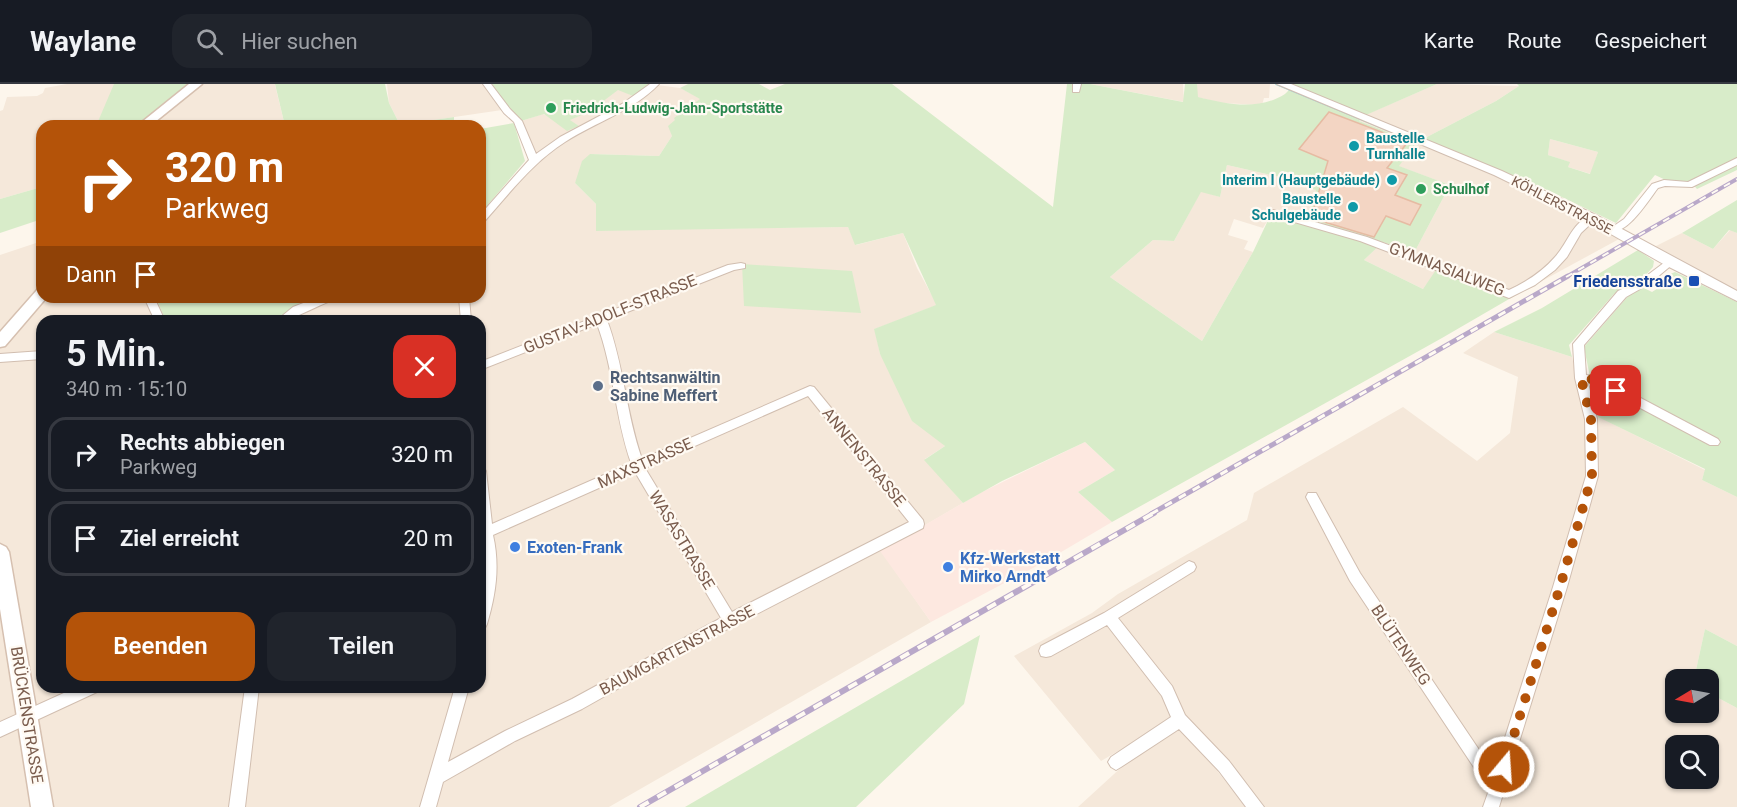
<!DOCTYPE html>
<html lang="de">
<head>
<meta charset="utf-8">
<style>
	:root { --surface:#171b24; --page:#20242c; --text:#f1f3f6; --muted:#9ea1a6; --line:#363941; --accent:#b45309 }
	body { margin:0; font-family:Roboto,sans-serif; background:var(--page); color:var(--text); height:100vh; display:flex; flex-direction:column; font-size:22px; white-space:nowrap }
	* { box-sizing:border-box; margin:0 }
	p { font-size:20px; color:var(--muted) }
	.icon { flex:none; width:33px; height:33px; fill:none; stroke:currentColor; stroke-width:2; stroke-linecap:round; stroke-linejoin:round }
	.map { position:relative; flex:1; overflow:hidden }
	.sheet { position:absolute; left:36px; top:231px; width:450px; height:378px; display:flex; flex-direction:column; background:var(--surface); border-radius:18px; box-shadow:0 2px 4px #0004 }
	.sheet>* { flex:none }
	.banner { position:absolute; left:36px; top:36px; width:450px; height:183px; border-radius:18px; box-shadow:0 2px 4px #0004; background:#b45309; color:#fff; overflow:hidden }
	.needle { width:39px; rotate:260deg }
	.tools { position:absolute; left:1665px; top:585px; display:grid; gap:12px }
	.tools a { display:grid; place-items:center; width:54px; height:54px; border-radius:12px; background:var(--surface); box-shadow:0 2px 4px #0004; font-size:30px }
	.pin { position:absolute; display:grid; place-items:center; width:51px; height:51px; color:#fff; margin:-26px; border-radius:12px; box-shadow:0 3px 9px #0006 }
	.me { position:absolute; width:66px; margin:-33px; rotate:18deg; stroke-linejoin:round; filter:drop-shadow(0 0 4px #0008) }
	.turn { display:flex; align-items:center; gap:21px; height:126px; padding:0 30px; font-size:27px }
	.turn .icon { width:78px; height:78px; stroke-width:2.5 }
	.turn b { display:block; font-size:42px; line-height:51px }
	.then { display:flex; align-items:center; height:57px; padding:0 30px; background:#0003; gap:12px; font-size:22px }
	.round { display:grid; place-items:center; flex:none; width:63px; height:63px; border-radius:18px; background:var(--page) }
	.overview { display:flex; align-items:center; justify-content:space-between; height:102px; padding:0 30px }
	h1 { font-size:36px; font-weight:600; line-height:45px }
	.primary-button { display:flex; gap:12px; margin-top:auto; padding:12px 30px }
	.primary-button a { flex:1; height:69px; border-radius:18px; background:var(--accent); color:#fff; font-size:24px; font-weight:600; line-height:69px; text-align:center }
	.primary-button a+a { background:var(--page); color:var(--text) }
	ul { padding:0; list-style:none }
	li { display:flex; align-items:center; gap:18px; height:75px; margin:0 12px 9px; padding:0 18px; border:3px solid var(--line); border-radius:18px }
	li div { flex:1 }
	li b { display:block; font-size:22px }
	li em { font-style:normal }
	header { display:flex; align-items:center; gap:36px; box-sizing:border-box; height:84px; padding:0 30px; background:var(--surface); border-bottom:2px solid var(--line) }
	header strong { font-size:28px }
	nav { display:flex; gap:33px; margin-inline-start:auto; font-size:21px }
	.search { width:420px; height:54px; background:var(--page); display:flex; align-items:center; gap:15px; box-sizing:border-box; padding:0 21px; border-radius:18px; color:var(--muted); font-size:22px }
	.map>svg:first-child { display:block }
</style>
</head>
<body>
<header>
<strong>Waylane</strong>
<div class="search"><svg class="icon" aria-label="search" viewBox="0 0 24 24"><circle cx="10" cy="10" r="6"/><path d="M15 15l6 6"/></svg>Hier suchen</div>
<nav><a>Karte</a><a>Route</a><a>Gespeichert</a></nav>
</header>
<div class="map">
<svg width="1737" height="723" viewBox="0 0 1737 723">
	<rect width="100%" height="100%" fill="#fdf6ec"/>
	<path fill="#f5e8da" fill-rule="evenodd" d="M67,0H116L96,42H42V89L36,91L38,104L0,115V27L3,26L7,13L37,12L43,9L45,4Z
		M191,0H277L275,1L285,42H209L208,39L194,42H140Z
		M387,0H483L502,26L400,41L389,19Z
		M649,0L680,4L701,15L669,42L672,52L659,72L591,70L575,99L596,120V146L848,143L856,161L903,149L917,184L937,221L875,245L880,270L945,362L925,375L963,419L881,467L931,538L609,723H0V171L42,157V213H173L158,219L166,237H42V603H480V237H277L299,222L296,213H480V131L488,134L513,103L538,78L521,37L543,30L579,42L569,36L589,28L618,5L633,12Z
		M1090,0H1183L1184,18Z
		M1197,0H1270L1269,14H1264L1262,21L1221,19L1197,13Z
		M1437,0L1519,2L1496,17L1425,54L1580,121L1574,128L1621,154L1516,211L1441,181L1423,205L1364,176L1383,158L1414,169L1450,101L1398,82L1415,59L1359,37L1365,31Z
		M1550,55L1598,68L1591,90L1568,83L1569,78L1548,71Z
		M1227,81L1280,93L1317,106L1307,141L1271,131L1263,144L1234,135L1228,151L1248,157L1244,165L1253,168L1202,257L1110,193L1153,156L1174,157L1201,107L1220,113Z
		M1730,146L1737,149V208L1652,164L1682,149L1713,165Z
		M1494,248L1572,273L1583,325L1705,386L1702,396L1737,413V562L1705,545L1694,595L1676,596V628H1708L1709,609L1737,624V723H1260L1180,631L1101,677L1014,572L1092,529L1118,510L1247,436L1254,409L1403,323L1477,377L1510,349L1518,293L1463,269ZM1676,662H1708V694H1676Z
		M1179,645L1210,678L1246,723H1078L1125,680Z"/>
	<path fill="#fde8e0" d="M1085,358L1115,386L1078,408L1112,438L1046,477L931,538L880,467L980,409Z"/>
	<path fill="#d8ecc9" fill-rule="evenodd" d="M114,0H191L140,42H96Z
		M275,0H385L389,19L400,41L454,33V42H285Z
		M492,0H649L633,12L618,6L589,28L570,36L579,42L567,47L544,30L521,37L509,25Z
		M688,0H759L770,6L785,0H892L1053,123L1067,0H1090L1183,18L1185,0H1197L1198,13C1227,20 1258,27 1285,10C1289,7 1290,3 1294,0H1437L1366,31L1359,37L1416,59L1399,82L1450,101L1414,169L1383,158L1364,176L1423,205L1440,180L1516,211L1442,254L1112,438L1078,408L1115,386L1085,358L1002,397L963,419L924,376L945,362L912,337L880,270L874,245L936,221L903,149L855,161L848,143L596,147V120L575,99L582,77L590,70L659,72L672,52L668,42L675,36L674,34L700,15L680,4ZM1227,81L1280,93L1316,106L1307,141L1271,130L1253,168L1202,257L1110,193L1153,156L1174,157L1201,108L1220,113Z
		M1517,0H1737V86L1697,105L1691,98H1670L1655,91L1616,139L1543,104L1428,58L1425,54L1496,17L1519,2ZM1550,55L1598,68L1590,90L1568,83L1570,78L1548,71Z
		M514,39L525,77L480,130V45Z
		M42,89V135L0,149V115L38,104L36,91Z
		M1737,116V149L1729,146L1713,165L1682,149Z
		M1638,166L1654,177L1653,183L1643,194L1624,202L1613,211L1569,261L1572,273L1494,248L1542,224Z
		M742,180L852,187L861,229L744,222Z
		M1675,188L1737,218V413L1702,396L1705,385L1598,333L1584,263L1630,210L1644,204L1652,208L1663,201L1656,196Z
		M173,213H296L300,222L277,237H166L158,219Z
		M1705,545L1737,562V624L1709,609L1708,596L1694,595Z
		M980,551L964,620L856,723H685Z"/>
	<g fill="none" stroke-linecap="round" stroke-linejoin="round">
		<path stroke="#a5d3da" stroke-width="2" d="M1276,0L1404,53"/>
	</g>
	<path fill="#f3d5c3" stroke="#e6bba3" stroke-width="1.5" d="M1329,28L1408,58L1387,84L1407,91L1395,111L1421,121L1410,141L1386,132L1374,153L1311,134L1328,77L1299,65Z"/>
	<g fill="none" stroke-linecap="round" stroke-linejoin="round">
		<defs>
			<path id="minor" d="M483,0H491L510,25L522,37L536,70L560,53L622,20L650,0H659C633,27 596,38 565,58C532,79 509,110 483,139L480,140V131L529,76L514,38L504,29Z
				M1073,0H1081L1079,8H1073Z
				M1737,74V81L1692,103L1665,102L1658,104C1648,117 1628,150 1610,148L1608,146L1624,135L1652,100L1664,96L1688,98Z
				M1273,126L1367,153L1509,206C1526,198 1542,188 1555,173C1568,159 1572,138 1592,131L1597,134L1581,149L1567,173L1555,186L1535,201L1509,214L1360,157L1270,131L1268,129Z
				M1669,175L1674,178L1673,180L1649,200L1626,213L1584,261L1586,291L1601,293L1718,355L1720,358L1718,361H1710L1595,300L1588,299L1597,335L1598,392L1567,503L1499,723H1483L1489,706L1350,497L1306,413L1308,409H1316L1360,489L1494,688L1553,503L1586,392L1585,335L1575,294L1573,260L1618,207L1641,196Z
				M741,179L745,180V184L734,186L607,236C624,281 626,330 642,375L810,302L814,303L923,436L924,440L923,444L685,567L582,625L515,657L443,698L436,723H420L455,603H469L448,678L505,647L572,615L721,534L635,388L493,451C500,482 496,510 487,540L485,544L480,546V517L482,510L484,471L480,456V382L484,384L486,387L492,440L631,379C615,334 614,285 597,240L480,286V278L728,181ZM808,312L909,438L732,528L645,384Z
				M144,213H154L165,237H155Z
				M319,213H334L333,216C316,222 292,237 276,237L293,223Z
				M459,213H469L471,237H461Z
				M42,267V275L0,278V270Z
				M1189,477L1194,479L1196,483L1194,487L1118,534L1172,602L1185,631L1229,677L1264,723H1246L1219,687L1179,645L1121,683L1116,686L1111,683L1108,678L1111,673L1171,633L1162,612L1107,541L1051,572L1046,573L1041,572L1039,567L1041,562L1104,529Z
				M77,603H99L97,608L0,653V638Z
				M245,603H259L245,723H229Z"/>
			<path id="tertiary" d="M1277,0H1291L1502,87L1596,131L1737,207V217L1665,181L1588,137L1494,91Z"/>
			<path id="secondary" d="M189,0H202L150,42H137Z
				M42,204V213H47L5,262L0,263V248L37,206Z
				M0,460L6,463L9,468L53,723H31L0,525Z"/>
		</defs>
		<use href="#minor" stroke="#d1beb0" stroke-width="2"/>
		<use href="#tertiary" stroke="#d1beb0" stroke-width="2"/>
		<use href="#secondary" stroke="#d6c0b0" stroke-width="3"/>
		<use href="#minor" fill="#fff" fill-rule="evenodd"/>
		<use href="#tertiary" fill="#fff" fill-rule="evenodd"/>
		<use href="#secondary" fill="#fff" fill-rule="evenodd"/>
		<defs>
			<path id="rail-far2" d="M1566,193L1737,95"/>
			<path id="rail-far1" d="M1151,430L1568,192"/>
			<path id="rail" d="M640,723L1154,429"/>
		</defs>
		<use href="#rail-far2" stroke="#b9a8c9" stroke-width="4"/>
		<use href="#rail-far1" stroke="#b9a8c9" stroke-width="5"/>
		<use href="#rail" stroke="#b9a8c9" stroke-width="6"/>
		<use href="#rail-far2" stroke="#fffaf3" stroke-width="2" stroke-dasharray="7" stroke-linecap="butt"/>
		<use href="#rail-far1" stroke="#fffaf3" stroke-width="3" stroke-dasharray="8" stroke-linecap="butt"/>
		<use href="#rail" stroke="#fffaf3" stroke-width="4" stroke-dasharray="10" stroke-linecap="butt"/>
	</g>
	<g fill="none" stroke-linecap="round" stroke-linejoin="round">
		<path stroke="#b45309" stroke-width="10" stroke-dasharray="0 18" d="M1504,683L1560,503L1592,392L1591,335L1581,294L1597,296L1616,307"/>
	</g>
	<g fill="#2e9e5b" stroke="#fffaf3" stroke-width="2">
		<circle cx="551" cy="24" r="6"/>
		<circle cx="1421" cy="105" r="6"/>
	</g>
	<g fill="#0f9aa8" stroke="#fffaf3" stroke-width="2">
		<circle cx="1354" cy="62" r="6"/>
		<circle cx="1392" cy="96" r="6"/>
		<circle cx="1353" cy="123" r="6"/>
	</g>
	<rect fill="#1a4fb4" stroke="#fffaf3" stroke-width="2" x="1688" y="191" width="12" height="12" rx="3"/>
	<circle fill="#5c6f8a" stroke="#fffaf3" stroke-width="2" cx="598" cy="302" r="6"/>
	<g fill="#3f7fe0" stroke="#fffaf3" stroke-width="2">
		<circle cx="515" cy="463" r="6"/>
		<circle cx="948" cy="483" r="6"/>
	</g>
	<g text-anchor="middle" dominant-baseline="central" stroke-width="4.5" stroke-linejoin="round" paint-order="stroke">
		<g font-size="14" font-weight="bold" fill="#27864d" stroke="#fffaf3" text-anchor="start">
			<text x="563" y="24">Friedrich-Ludwig-Jahn-Sportstätte</text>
			<text x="1433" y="105">Schulhof</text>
		</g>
		<g font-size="14" font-weight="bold" fill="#0d838f" stroke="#fffaf3" text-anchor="end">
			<text x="1366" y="54" text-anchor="start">Baustelle<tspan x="1366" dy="16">Turnhalle</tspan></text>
			<text x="1380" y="96">Interim I (Hauptgebäude)</text>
			<text x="1341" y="115">Baustelle<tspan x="1341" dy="16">Schulgebäude</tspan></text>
		</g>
		<g font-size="14" fill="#7a5c4d" stroke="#fffaf3">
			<text transform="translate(1562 121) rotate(27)">KÖHLERSTRASSE</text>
		</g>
		<g font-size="16" fill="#7a5c4d" stroke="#fffaf3">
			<text transform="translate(1447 185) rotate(21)">GYMNASIALWEG</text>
			<text transform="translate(610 230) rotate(-22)">GUSTAV-ADOLF-STRASSE</text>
			<text transform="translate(864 373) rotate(51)">ANNENSTRASSE</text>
			<text transform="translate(645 379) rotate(-24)">MAXSTRASSE</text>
			<text transform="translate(682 456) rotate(59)">WASASTRASSE</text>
			<text transform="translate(1401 561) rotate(56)">BLÜTENWEG</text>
			<text transform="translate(677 566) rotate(-28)">BAUMGARTENSTRASSE</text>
			<text transform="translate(27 631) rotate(81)">BRÜCKENSTRASSE</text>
		</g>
		<g font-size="16" font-weight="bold" fill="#164399" stroke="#fffaf3" text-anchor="end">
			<text x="1682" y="197">Friedensstraße</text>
		</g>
		<g font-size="16" font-weight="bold" fill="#4e5e75" stroke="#fffaf3" text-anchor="start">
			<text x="610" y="293">Rechtsanwältin<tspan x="610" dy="18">Sabine Meffert</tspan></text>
		</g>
		<g font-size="16" font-weight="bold" fill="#366cbe" stroke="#fffaf3" text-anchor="start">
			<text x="527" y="463">Exoten-Frank</text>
			<text x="960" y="474">Kfz-Werkstatt<tspan x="960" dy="18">Mirko Arndt</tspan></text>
		</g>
	</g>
</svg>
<div class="tools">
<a><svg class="needle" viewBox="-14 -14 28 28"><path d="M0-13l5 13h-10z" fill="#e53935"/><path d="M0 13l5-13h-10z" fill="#9ea1a6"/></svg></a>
<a><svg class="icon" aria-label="search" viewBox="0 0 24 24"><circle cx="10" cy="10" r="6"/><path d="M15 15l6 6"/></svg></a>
</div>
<div class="pin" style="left:1616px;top:307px;background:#d93025"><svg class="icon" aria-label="arrive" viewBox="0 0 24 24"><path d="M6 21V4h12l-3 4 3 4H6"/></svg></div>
<svg class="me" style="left:1504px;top:683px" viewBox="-20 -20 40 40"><circle r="17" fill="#b45309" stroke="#fff" stroke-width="3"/><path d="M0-11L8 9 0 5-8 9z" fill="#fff"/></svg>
<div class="banner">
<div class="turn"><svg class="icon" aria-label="right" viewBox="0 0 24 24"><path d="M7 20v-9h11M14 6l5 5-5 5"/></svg><div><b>320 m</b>Parkweg</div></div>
<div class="then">Dann<svg class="icon" aria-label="arrive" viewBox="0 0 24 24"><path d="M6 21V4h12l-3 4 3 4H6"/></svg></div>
</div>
<section class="sheet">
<div class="overview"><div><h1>5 Min.</h1><p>340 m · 15:10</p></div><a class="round" style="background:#d93025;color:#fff"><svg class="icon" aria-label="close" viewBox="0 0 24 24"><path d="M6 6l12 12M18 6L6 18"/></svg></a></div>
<ul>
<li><svg class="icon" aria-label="right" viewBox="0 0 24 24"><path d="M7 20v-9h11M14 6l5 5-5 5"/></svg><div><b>Rechts abbiegen</b><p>Parkweg</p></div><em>320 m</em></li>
<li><svg class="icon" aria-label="arrive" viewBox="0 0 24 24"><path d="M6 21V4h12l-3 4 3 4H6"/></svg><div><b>Ziel erreicht</b></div><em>20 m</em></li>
</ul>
<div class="primary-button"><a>Beenden</a><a>Teilen</a></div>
</section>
</div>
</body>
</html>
